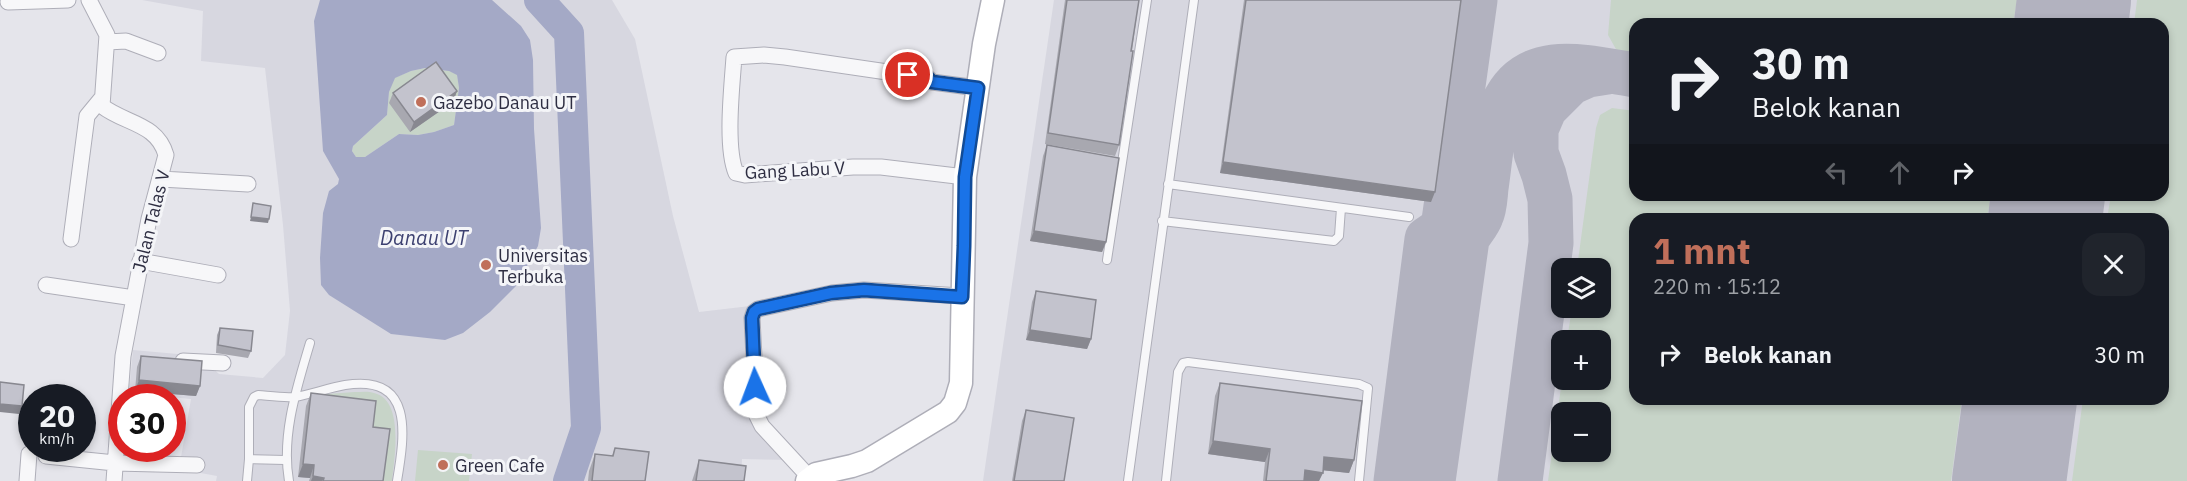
<!DOCTYPE html>
<html lang="id">
<head>
<meta charset="utf-8">
<style>
	:root { --surface:#171b24; --page:#20242c; --text:#f1f3f6; --muted:#9ea1a6; --accent:#c06f5a }
	body { margin:0; font-family:"IBM Plex Sans",sans-serif; background:var(--page); color:var(--text); height:100vh; display:flex; flex-direction:column; font-size:22px; white-space:nowrap }
	* { box-sizing:border-box; margin:0 }
	p { font-size:20px; color:var(--muted) }
	.icon { flex:none; width:33px; height:33px; fill:none; stroke:currentColor; stroke-width:2; stroke-linecap:round; stroke-linejoin:round }
	.map { position:relative; flex:1; overflow:hidden }
	.drawer { position:absolute; left:1629px; top:213px; width:540px; height:192px; display:flex; flex-direction:column; background:var(--surface); border-radius:18px; box-shadow:0 3px 9px #0003 }
	.drawer>* { flex:none }
	.hud { position:absolute; left:1629px; top:18px; width:540px; height:183px; border-radius:18px; box-shadow:0 3px 9px #0003; background:#171b24; color:var(--text); overflow:hidden }
	.tools { position:absolute; left:1551px; top:258px; display:grid; gap:12px }
	.tools a { display:grid; place-items:center; width:60px; height:60px; border-radius:12px; background:var(--surface); box-shadow:0 3px 9px #0003; font-size:30px }
	.speed { position:absolute; left:18px; top:384px; display:flex; gap:12px; font-size:30px; font-weight:700; text-align:center }
	.speed>* { display:grid; place-content:center; width:78px; height:78px; border-radius:50%; background:var(--surface); box-shadow:0 3px 9px #0003; line-height:1 }
	.speed small { font-size:15px; font-weight:400 }
	.speed .limit { border:9px solid #d22; background:#fff; color:#111 }
	.pin { position:absolute; display:grid; place-items:center; width:51px; height:51px; color:#fff; margin:-26px; border:3px solid #fff; border-radius:50%; box-shadow:0 2px 6px #0007 }
	.me { position:absolute; width:66px; margin:-33px; rotate:358deg; stroke-linejoin:round; filter:drop-shadow(0 0 4px #0008) }
	.turn { display:flex; align-items:center; gap:21px; height:126px; padding:0 24px; font-size:27px }
	.turn .icon { width:78px; height:78px; stroke-width:2.5 }
	.turn b { display:block; font-size:42px; line-height:51px }
	.lanes { display:flex; align-items:center; height:57px; padding:0 24px; background:#0003; justify-content:center; gap:30px; direction:ltr }
	.lanes .off { opacity:.35 }
	.round { display:grid; place-items:center; flex:none; width:63px; height:63px; border-radius:18px; background:var(--page) }
	.overview { display:flex; align-items:center; justify-content:space-between; height:102px; padding:0 24px }
	h1 { font-size:36px; font-weight:800; line-height:45px; color:var(--accent) }
	ul { padding:0; list-style:none }
	li { display:flex; align-items:center; gap:18px; height:78px; padding:0 24px }
	li div { flex:1 }
	li b { display:block; font-size:22px }
	li em { font-style:normal }
	.map>svg:first-child { display:block }
</style>
</head>
<body>
<div class="map">
<svg width="2187" height="481" viewBox="0 0 2187 481">
	<rect width="100%" height="100%" fill="#e5e5eb"/>
	<path fill="#d7d7e0" fill-rule="evenodd" d="M142,0H612L635,39L673,216L699,312L750,306L754,411L795,460L742,459L741,481H216L217,476L179,469L191,399L129,393L133,350L200,356L219,374L263,378L285,355L290,311L283,225L265,68L201,61L203,11Z
		M1054,0H2187V481H983ZM1635,24H2163V195H1635ZM1635,219H2163V399H1635ZM1562,268H1600V308H1562ZM1562,340H1600V380H1562ZM1562,412H1600V452H1562Z"/>
	<path fill="#c7d4c8" fill-rule="evenodd" d="M1611,0H2017L2013,24H1635V53L1617,51L1608,35Z
		M2137,0H2187V481H2072L2083,399H2163V219H2107L2111,195H2163V24H2134Z
		M425,68L449,71L457,74L459,88L454,125L434,132L418,135L399,134L365,157H356L352,151L353,146L387,115L389,92L394,78L411,71Z
		M1612,108L1635,111V195H1991L1987,219H1635V399H1962L1951,481H1548L1562,380H1600V340H1567L1572,308H1600V268H1577L1596,128L1600,115ZM1562,412H1600V452H1562Z
		M355,392C361,392 369,391 374,393C405,400 394,460 392,481H381L318,400L327,394Z
		M418,450L472,454L469,481H415Z"/>
	<path fill="#a4a9c6" fill-rule="evenodd" d="M320,0H492L521,26L530,40L533,60L534,129L541,228L538,246L516,286L490,312L463,333L445,340L391,334L329,295L321,285L320,258L323,213L329,191L338,184L339,179L323,151L314,21ZM425,68L449,71L457,75L459,88L454,125L434,132L418,135L399,134L365,157H356L352,151L353,146L387,115L389,92L395,78L411,71Z"/>
	<g fill="none" stroke-linecap="round" stroke-linejoin="round">
		<path stroke="#a4a9c6" stroke-width="30" d="M539,0L569,33L586,428L568,481"/>
		<path stroke="#b2b2bf" stroke-width="45" d="M2044,219V195
			M1396,481L1427,239L1443,228L1475,0
			M1433,481L1467,239C1471,231 1478,224 1481,216C1485,208 1485,197 1486,188C1493,142 1492,75 1553,67C1579,64 1609,71 1635,75
			M1520,481L1551,243L1550,199L1544,175L1536,153V129L1545,108L1570,83L1588,75L1607,72"/>
		<path stroke="#b2b2bf" stroke-width="114" d="M2071,24L2074,0
			M2045,219L2048,195
			M2009,481L2020,399"/>
		<defs>
			<path id="lane" d="M1168,184L1409,217
				M1162,221L1334,241L1339,236L1341,208
				M1107,260L1147,0
				M285,460L249,459V407L254,397L258,395C270,396 283,398 295,397C312,394 328,388 345,385C414,374 405,434 397,481
				M247,481L249,459
				M289,481C281,435 297,387 310,343
				M1128,481L1194,0
				M1166,481L1178,372L1183,363L1188,362L1359,384L1368,388L1359,481"/>
			<path id="street" d="M89,0L107,35L102,106C125,124 157,123 166,155L149,219L123,356L114,481
				M8,2L68,0
				M107,42L126,41L158,53
				M965,177L881,167H853L745,175L736,173C725,147 732,86 734,57L764,55L785,57L928,78L932,82L978,88
				M161,179L248,184
				M71,239L87,116L101,99
				M140,261L218,275
				M46,285L134,298
				M183,361L223,363
				M46,456L115,463L197,465
				M810,478L762,426L757,416L752,318L754,312L758,309L832,293L864,290L961,296
				M27,481L29,454"/>
			<path id="secondary" d="M807,481L816,474L852,466L867,461L948,412L955,403L961,383L965,177L984,44L993,0"/>
		</defs>
		<use href="#lane" stroke="#aeaeb8" stroke-width="10"/>
		<use href="#street" stroke="#aeaeb8" stroke-width="17"/>
		<use href="#secondary" stroke="#aeaeb8" stroke-width="25"/>
		<use href="#lane" stroke="#f7f7f9" stroke-width="8"/>
		<use href="#street" stroke="#f7f7f9" stroke-width="15"/>
		<use href="#secondary" stroke="#fff" stroke-width="22"/>
	</g>
	<path fill="#a8a8b0" d="M1065,0H1139L1119,145L1115,156L1045,144Z
		M1244,0H1461L1431,202L1220,173Z
		M457,91L453,102L410,132L389,103L393,93Z
		M1047,145L1106,242L1102,252L1030,241L1043,156Z
		M1036,291L1091,339L1087,349L1026,340L1032,302Z
		M220,328L251,351L248,358L216,353L217,335Z
		M141,356L200,386L196,396L135,391L137,367Z
		M1220,383L1354,460L1349,473L1323,470L1319,481H1263L1265,462L1208,454L1215,396Z
		M311,393L373,427L383,481H309L310,478L298,477L306,406Z
		M1026,410L1064,481H1012L1022,421Z
		M615,448L645,481H588L589,471L595,454L612,456Z
		M699,460L744,481H692Z"/>
	<path fill="#888890" d="M457,91L453,102L410,132L414,122Z
		M1223,162L1435,192L1431,202L1220,173Z
		M251,217L269,219L268,223L250,221Z
		M1034,231L1106,242L1102,252L1030,241Z
		M1030,330L1091,339L1087,349L1026,340Z
		M139,380L200,386L196,396L135,391Z
		M0,404L22,406L19,414L0,412Z
		M1213,441L1270,449L1265,462L1208,454Z
		M1324,457L1354,460L1349,473L1320,470Z
		M303,464L314,465L310,478L298,477Z
		M1305,470L1323,473L1319,481H1301Z
		M313,476L324,478L322,481H311Z"/>
	<path fill="#c3c3cd" stroke="#888890" stroke-width="1.5" d="M1067,0H1139L1131,51H1133L1119,145L1048,133Z
		M1246,0H1461L1435,192L1223,162Z
		M436,62L457,91L414,122L393,93Z
		M1047,145L1119,158L1106,242L1034,231Z
		M253,203L271,206L269,219L251,217Z
		M1036,291L1096,300L1091,339L1030,330Z
		M220,328L253,331L251,351L218,345Z
		M141,356L202,361L200,386L139,380Z
		M0,382L24,385L22,406L0,404Z
		M1220,383L1362,401L1354,460L1324,457L1323,473L1305,470L1304,481H1266L1270,449L1213,441Z
		M311,393L376,401L373,427L390,429L383,481H323L324,478L313,476L314,465L303,464Z
		M1026,410L1074,418L1064,481H1014Z
		M615,448L649,452L645,481H592L595,454L613,456Z
		M699,460L746,466L744,481H696Z"/>
	<g fill="none" stroke-linecap="round" stroke-linejoin="round">
		<defs>
			<path id="route" d="M755,387L752,318L754,312L758,309L831,293L864,290L962,297L964,246L965,177L978,88L932,82L928,78L908,75"/>
		</defs>
		<use href="#route" stroke="#114b97" stroke-width="15"/>
		<use href="#route" stroke="#1a73e8" stroke-width="10"/>
	</g>
	<g fill="#c06f5a" stroke="#f4f5f8" stroke-width="2">
		<circle cx="421" cy="102" r="6"/>
		<circle cx="486" cy="265" r="6"/>
		<circle cx="443" cy="465" r="6"/>
	</g>
	<g text-anchor="middle" dominant-baseline="central" stroke-width="6" stroke-linejoin="round" paint-order="stroke">
		<g font-size="18" fill="#2e2e42" stroke="#f4f5f8" text-anchor="start">
			<text x="433" y="102">Gazebo Danau UT</text>
			<text x="498" y="255">Universitas<tspan x="498" dy="21">Terbuka</tspan></text>
			<text x="455" y="465">Green Cafe</text>
		</g>
		<g font-size="18" fill="#2e2e42" stroke="#f4f5f8">
			<text transform="translate(795 170) rotate(-3)">Gang Labu V</text>
			<text transform="translate(151 221) rotate(-76)">Jalan Talas V</text>
		</g>
		<g font-size="20" font-style="italic" fill="#3d4171" stroke="#f4f5f8">
			<text x="424" y="237">Danau UT</text>
		</g>
	</g>
</svg>
<div class="tools">
<a><svg class="icon" aria-label="layers" viewBox="0 0 24 24"><path d="M12 4l9 5-9 5-9-5zM3 14l9 5 9-5"/></svg></a>
<a>+</a>
<a>−</a>
</div>
<div class="speed"><div>20<small>km/h</small></div><div class="limit">30</div></div>
<div class="pin" style="left:908px;top:75px;background:#d93025"><svg class="icon" aria-label="arrive" viewBox="0 0 24 24"><path d="M6 21V4h12l-3 4 3 4H6"/></svg></div>
<svg class="me" style="left:755px;top:387px" viewBox="-20 -20 40 40"><circle r="19" fill="#fff"/><path d="M0-13L10 11 0 6-10 11z" fill="#1a73e8"/></svg>
<div class="hud">
<div class="turn"><svg class="icon" aria-label="right" viewBox="0 0 24 24"><path d="M7 20v-9h11M14 6l5 5-5 5"/></svg><div><b>30 m</b>Belok kanan</div></div>
<div class="lanes"><svg class="icon off" aria-label="left" viewBox="0 0 24 24"><path d="M17 20v-9H6M10 6l-5 5 5 5"/></svg><svg class="icon off" aria-label="ahead" viewBox="0 0 24 24"><path d="M12 20V5M6 11l6-6 6 6"/></svg><svg class="icon" aria-label="right" viewBox="0 0 24 24"><path d="M7 20v-9h11M14 6l5 5-5 5"/></svg></div>
</div>
<section class="drawer">
<div class="overview"><div><h1>1 mnt</h1><p>220 m · 15:12</p></div><a class="round"><svg class="icon" aria-label="close" viewBox="0 0 24 24"><path d="M6 6l12 12M18 6L6 18"/></svg></a></div>
<ul>
<li><svg class="icon" aria-label="right" viewBox="0 0 24 24"><path d="M7 20v-9h11M14 6l5 5-5 5"/></svg><div><b>Belok kanan</b></div><em>30 m</em></li>
</ul>
</section>
</div>
</body>
</html>
